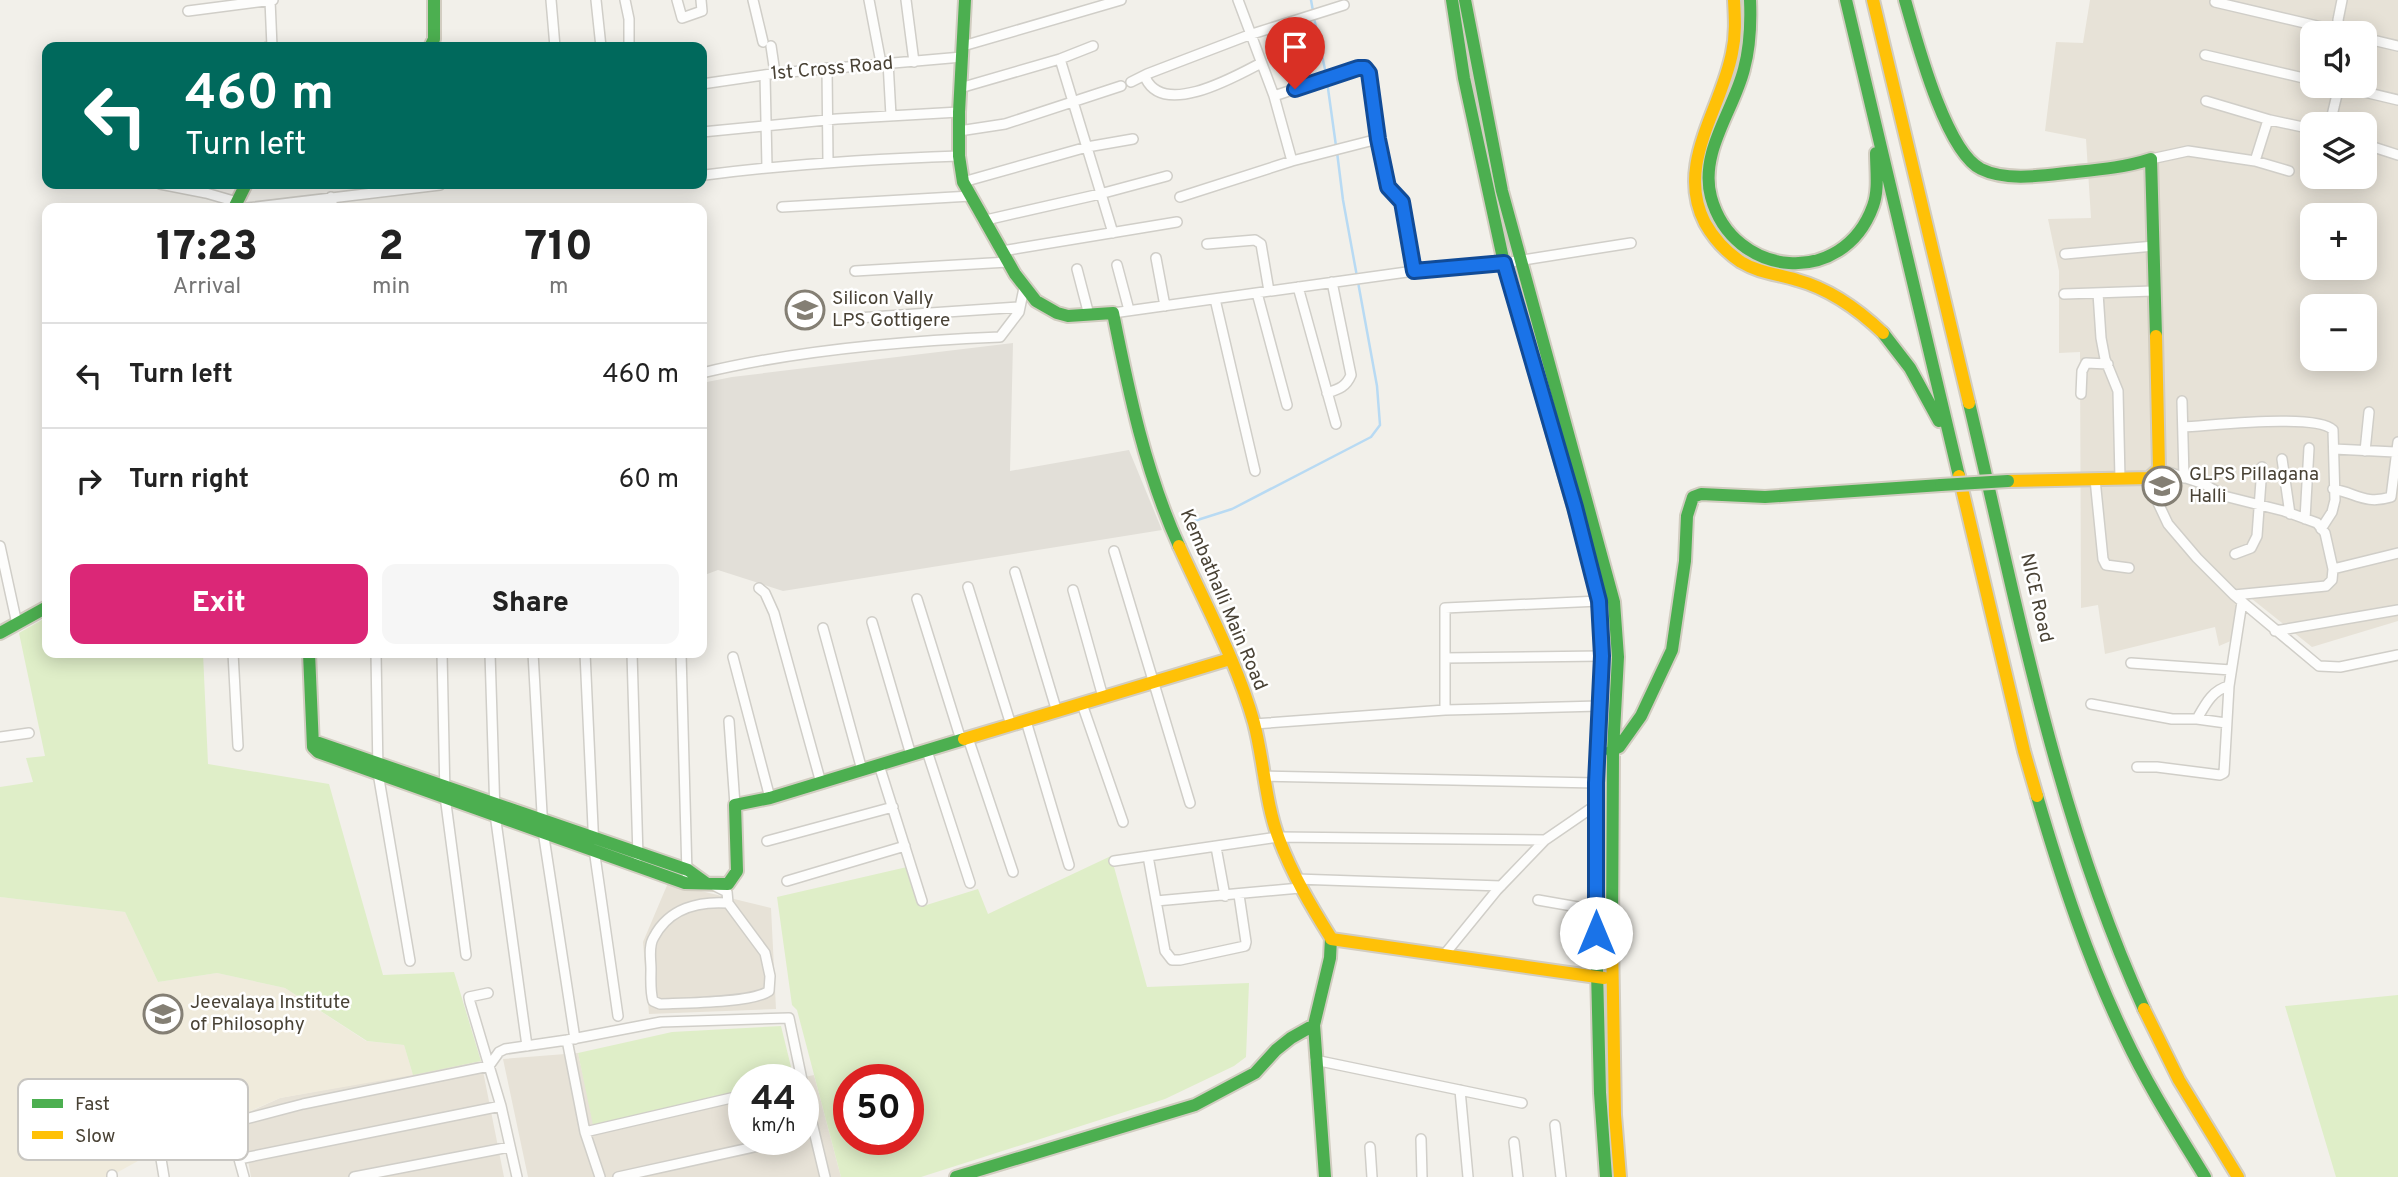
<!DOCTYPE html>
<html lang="en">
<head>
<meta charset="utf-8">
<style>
	:root { --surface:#fff; --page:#f6f6f6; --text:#222; --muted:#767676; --line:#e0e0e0; --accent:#db2777 }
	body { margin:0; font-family:Overpass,sans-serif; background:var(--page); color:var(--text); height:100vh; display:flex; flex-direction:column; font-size:26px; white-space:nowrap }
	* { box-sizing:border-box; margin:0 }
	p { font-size:23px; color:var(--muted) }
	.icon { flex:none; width:38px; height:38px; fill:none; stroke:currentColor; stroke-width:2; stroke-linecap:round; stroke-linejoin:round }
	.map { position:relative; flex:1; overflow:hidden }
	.sheet { position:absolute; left:42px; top:203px; width:665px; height:455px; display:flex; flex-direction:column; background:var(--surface); border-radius:14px; box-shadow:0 4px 18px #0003 }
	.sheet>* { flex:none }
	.guide { position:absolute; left:42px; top:42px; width:665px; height:147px; border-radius:14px; box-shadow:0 4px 18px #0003; background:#00695c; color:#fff; overflow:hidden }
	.tools { position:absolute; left:2300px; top:21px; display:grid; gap:14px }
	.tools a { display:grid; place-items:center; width:77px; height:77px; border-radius:14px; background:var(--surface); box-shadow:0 4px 18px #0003; font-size:35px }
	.speed { position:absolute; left:728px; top:1064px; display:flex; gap:14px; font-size:35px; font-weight:700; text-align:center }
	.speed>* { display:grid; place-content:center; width:91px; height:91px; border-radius:50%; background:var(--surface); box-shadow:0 4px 18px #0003; line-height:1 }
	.speed small { font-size:18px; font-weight:400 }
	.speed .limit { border:10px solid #d22; background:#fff; color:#111 }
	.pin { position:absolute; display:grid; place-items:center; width:60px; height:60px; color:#fff; margin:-72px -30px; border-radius:50% 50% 50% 0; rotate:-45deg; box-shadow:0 0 7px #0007 }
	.pin .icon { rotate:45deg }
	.me { position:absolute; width:77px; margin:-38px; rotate:0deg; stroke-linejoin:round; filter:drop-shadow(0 0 5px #0008) }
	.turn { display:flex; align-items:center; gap:24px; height:147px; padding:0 28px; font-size:32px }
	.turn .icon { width:91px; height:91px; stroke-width:2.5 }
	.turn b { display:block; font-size:49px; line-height:60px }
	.eta { display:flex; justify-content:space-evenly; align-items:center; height:119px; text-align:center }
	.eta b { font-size:42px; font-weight:800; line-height:49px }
	.action { display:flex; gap:14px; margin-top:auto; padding:14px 28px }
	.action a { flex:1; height:80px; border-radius:14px; background:var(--accent); color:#fff; font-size:28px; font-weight:800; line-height:80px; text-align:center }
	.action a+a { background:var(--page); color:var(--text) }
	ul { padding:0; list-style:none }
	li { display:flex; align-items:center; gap:21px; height:105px; padding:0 28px; border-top:2px solid var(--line) }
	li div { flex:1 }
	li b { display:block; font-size:26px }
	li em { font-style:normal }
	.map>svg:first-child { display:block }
</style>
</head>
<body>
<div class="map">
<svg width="2398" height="1177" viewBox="0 0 2398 1177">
	<rect width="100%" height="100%" fill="#f2f0ea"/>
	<path fill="#e7e2d7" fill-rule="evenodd" d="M2090,0H2398V621L2312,647L2247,595L2240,637L2219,646L2215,627L2105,654L2098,605L2081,608L2080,352L2059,353V271L2048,219L2091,218L2086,139L2045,131L2056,42L2083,43ZM2312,33H2364V86H2312ZM2312,124H2364V177H2312ZM2312,215H2364V268H2312ZM2312,306H2364V359H2312Z
		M668,883L771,908L776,1009L649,1014L643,942Z
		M578,1053L594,1124L744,1090V1139H803V1080H791L814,1075L841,1177H528L503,1059Z
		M481,1061L504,1177H251L240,1116L280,1098Z"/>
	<path fill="#e2dfd8" d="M1013,343L1010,471L1129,450L1162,530L783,591L718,570L702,576V383L732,377Z"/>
	<path fill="#f0ebdc" d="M0,897L125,912L158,982L217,973L285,988L366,1041L404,1045L413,1075L280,1098L147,1156L109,1177H0Z"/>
	<path fill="#dfeec8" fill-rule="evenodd" d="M47,617V653H203L208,764L329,784L383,975L454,972L481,1061L413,1075L404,1045L367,1041L285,988L217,973L158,982L125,912L0,897V787L33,782L26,758L45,756L19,633Z
		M1111,856L1147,987L1249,983L1246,1057L1234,1066L1165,1099L921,1177H841L797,1010L792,1005L777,897L907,867L920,907L978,889L988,914ZM849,1080H908V1139H849Z
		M2398,995V1177H2336L2285,1006Z
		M781,1026L794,1079L744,1080V1090L593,1125L578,1053L672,1032Z"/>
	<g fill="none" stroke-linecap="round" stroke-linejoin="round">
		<path stroke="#b8daf3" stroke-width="2.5" d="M1311,0L1313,11
			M1314,18L1326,74L1336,146
			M1188,523L1232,509L1371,437L1380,425L1377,386L1343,200L1337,152"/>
		<defs>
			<path id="street" d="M551,0L555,47
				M596,0L601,47
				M625,0L629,19V47
				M677,0L682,18L702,11L701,0
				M753,0L763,42
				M869,0L881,63
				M906,0L914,62
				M1238,0L1274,96L1292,161L1378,139
				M2215,2L2347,33
				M188,11L273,0
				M2340,33L2338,20L2342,0
				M2364,38L2398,46
				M771,46L775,73
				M963,46L1121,0
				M267,47H272L270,0
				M2205,55L2312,80
				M1060,59L1113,233
				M888,62L891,116
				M1261,63C1236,76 1165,117 1146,79L1147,74L1249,35L1344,5
				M827,68L828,162
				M765,75L767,167
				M1131,82L1147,74
				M702,84L778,73L962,57
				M2339,86L2398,100
				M960,88L1060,59L1093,46
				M2206,101L2270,120
				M2330,124L2339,86
				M959,131L1005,124L1121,86
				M702,132L837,119L959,112
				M2364,144L2398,155
				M2151,159L2188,151L2255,161L2267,123L2270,120L2312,129
				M2255,161L2289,171
				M705,175C789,164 874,159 959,156
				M963,182L1087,147L1133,139
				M2319,183L2320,177
				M160,184L206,193L237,202
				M331,197L333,208
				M1180,197L1292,161
				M782,207L971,196
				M247,208L440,185
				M986,220L1100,194L1167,176
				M1207,244L1255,240L1261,244L1269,291
				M1002,251L1177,222
				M2065,254L2154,246
				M1156,258L1165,306
				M1117,265L1129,310
				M1077,269L1089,315
				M855,271L1008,262
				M1414,271L1504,263L1631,243
				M1298,287L1336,424
				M1257,293L1287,405
				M2098,293L2101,338L2105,359L2118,391L2120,479
				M2064,294L2153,291
				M1215,299L1255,471
				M1113,313L1414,271L1402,202L1388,187L1378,139L1369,73L1365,68H1358L1274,96
				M857,318L1020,307
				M702,373C797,350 902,341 1000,337L1019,312L1024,288
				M1327,393C1339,389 1346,387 1351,375L1332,282
				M2081,394L2082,371L2086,363L2108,364
				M2182,401L2184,478
				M2183,427C2210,426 2316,413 2333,430L2335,500L2332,512L2321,529
				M2334,449L2395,452
				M2365,451L2369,412
				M2282,459L2290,514
				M2159,469L2204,484L2224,496L2284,511L2317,523L2325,533L2333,569L2332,580L2326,586L2234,595
				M2149,478L2151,488L2168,524L2197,558L2234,595L2319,666L2340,667L2398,655
				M2095,479L2103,559L2106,565L2129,568
				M2333,489C2356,493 2365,505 2391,497L2398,442
				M2305,519L2309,448
				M0,546L17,624
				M1114,551L1190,803
				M2235,554L2251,548L2257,536L2262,467
				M2333,569L2398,553
				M1015,572L1057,712
				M968,587L1011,725
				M759,588L765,593L774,613L821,783
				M1073,590L1103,697
				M917,599L961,740
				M872,622L911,755
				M823,628L862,770
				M2275,631L2398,610
				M233,653L238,746
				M376,653L378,773L410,961
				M442,653L445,796L466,955
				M490,653L495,814L527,1046
				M533,653L543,831L575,1039
				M585,653L594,849L618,1016
				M632,653L638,857
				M681,653L687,874
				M733,657L770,798
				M1445,658L1602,656
				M2131,663L2231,670
				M1082,704L1123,822
				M2091,704L2172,719H2197L2226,723
				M1445,710V608L1599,601
				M2197,719C2205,705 2212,690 2229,686
				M729,721L735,805
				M1026,721L1069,865
				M1254,724L1445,710L1599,706
				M0,737L29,733
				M968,738L1013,872
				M927,751L970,883
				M879,765L922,901
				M2137,767H2157L2220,775L2224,773L2229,686L2242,602
				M1263,776L1596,783
				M767,841L893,807
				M1216,847L1225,896
				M1148,856L1165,951L1172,960H1180L1245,946L1246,942L1239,895
				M1114,861L1278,837L1545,840
				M1296,879L1501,886
				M787,881L905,846
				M715,886L727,892L728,903L765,953L770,976L769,991C752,1003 683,1003 660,1004L653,1001C650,991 651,979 651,969C651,959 648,946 654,937C669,908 699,901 728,903
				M1538,900L1595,910
				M1156,901L1300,888
				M1444,955L1497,890L1545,840L1596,805
				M488,993L469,997L470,1002L501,1106L517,1177
				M567,1040L585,1132L600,1177
				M1315,1060L1522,1103
				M803,1085L825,1177
				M1460,1090L1468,1177
				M1555,1125L1561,1177
				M585,1132L744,1095
				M1421,1139L1422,1177
				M1514,1142L1518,1177
				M1370,1147L1372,1177
				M160,1153L164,1177
				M239,1159L230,1123L303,1104L489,1066L499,1052L505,1049L567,1040L661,1022L789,1018L802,1080
				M112,1175V1177
				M244,1177L239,1159L501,1106
				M354,1177L510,1147
				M618,1177L790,1139"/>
			<path id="fast" d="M965,0L959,112V156L963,182L1015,274L1036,301L1057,313L1068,316L1113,313C1129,393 1145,471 1179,546
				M1452,0L1464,78L1504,263L1587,553
				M1465,0L1502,191L1614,602L1618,657L1613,751L1612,939
				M1750,0C1751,23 1750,47 1744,69C1734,110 1699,152 1711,197C1733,278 1843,289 1873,206C1879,190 1876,170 1876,153
				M1846,0L1959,476
				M1905,0C1916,38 1945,151 1981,169C2005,181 2040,176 2066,173C2094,170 2124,168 2151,159L2156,336
				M430,47L434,39V0
				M234,208L246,184
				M1883,333L1910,368L1939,421
				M1969,403C2018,608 2056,816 2144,1009
				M0,633L47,607
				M309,653L313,747L318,752L685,883L728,884L737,871L735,805L770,798L964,739
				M313,741L688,870L706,883
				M1611,751L1619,747L1641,716L1672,650L1685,561L1687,516L1693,497L1701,494L1765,497L1941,485
				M2037,796C2061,878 2088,960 2125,1037C2148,1086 2177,1131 2205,1177
				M1596,930L1600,1093L1606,1177
				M956,1177L1195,1105L1255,1073L1276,1050L1291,1038L1314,1025
				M1325,1177L1314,1025L1330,958L1331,938"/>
			<path id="slow" d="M1734,0C1735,18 1736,35 1732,53C1721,110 1675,165 1705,223C1714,239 1726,252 1741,262C1759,273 1778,274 1797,280C1830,289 1859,310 1883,333
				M1873,0L1969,403
				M1959,476L2024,751L2037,796
				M2008,481L2149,478L2159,469L2156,336
				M1179,546C1205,604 1237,662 1254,723C1264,761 1265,802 1279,839C1292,874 1311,906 1331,938
				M1587,553L1599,601L1602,656L1596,783V930
				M964,739L1230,659
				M1331,939L1604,978
				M1612,939L1615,1115L1620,1177
				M2144,1009L2179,1080L2238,1177"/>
		</defs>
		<use href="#street" stroke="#d0cec8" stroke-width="12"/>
		<use href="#fast" stroke="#d2cdc1" stroke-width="16"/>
		<use href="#slow" stroke="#d2cdc1" stroke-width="16"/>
		<use href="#street" stroke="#fdfdfc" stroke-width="9"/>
		<use href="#fast" stroke="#4caf50" stroke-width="12"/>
		<use href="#slow" stroke="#ffc107" stroke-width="12"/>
		<defs>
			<path id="fast-bridge" d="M1941,485L2008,481"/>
		</defs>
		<use href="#fast-bridge" stroke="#d2cdc1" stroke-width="16" stroke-linecap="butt"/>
		<use href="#fast-bridge" stroke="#4caf50" stroke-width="12"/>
	</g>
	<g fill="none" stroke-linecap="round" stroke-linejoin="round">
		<defs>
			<path id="route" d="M1295,89L1358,68H1365L1369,73L1378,139L1388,187L1402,202L1414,271L1504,263L1575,507L1599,601L1602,656L1596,783V933"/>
		</defs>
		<use href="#route" stroke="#114b97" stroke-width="18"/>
		<use href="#route" stroke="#1a73e8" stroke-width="12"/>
	</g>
	<defs>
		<symbol id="school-ring" viewBox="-11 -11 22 22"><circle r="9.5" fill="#fff" stroke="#847f74" stroke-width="1.5"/><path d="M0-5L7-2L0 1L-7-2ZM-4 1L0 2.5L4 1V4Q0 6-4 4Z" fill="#847f74"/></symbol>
		<symbol id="university-ring" viewBox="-11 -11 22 22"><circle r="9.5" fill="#fff" stroke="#847f74" stroke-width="1.5"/><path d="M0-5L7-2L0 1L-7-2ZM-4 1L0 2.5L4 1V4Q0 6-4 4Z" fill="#847f74"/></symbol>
	</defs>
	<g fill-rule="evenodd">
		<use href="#school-ring" x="783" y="288" width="44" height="44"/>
		<use href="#school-ring" x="2140" y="464" width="44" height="44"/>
		<use href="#university-ring" x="141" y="992" width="44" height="44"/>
	</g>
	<g text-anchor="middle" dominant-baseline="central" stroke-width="5" stroke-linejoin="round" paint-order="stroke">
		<g font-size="19" fill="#494235" stroke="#fff">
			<text transform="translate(832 69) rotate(-5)">1st Cross Road</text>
			<text transform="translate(2036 598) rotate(77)">NICE Road</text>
			<text transform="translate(1223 600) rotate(67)">Kembathalli Main Road</text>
		</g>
		<g font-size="19" fill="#494235" stroke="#fff" text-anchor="start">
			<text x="832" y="299">Silicon Vally<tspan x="832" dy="22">LPS Gottigere</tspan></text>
			<text x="2189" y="475">GLPS Pillagana<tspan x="2189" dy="22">Halli</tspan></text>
			<text x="190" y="1003">Jeevalaya Institute<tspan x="190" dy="22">of Philosophy</tspan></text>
		</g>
	</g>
	<rect x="18" y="1079" width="230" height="81" rx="10" fill="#fff" stroke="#c8c6c2" stroke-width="2"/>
	<rect x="32" y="1099" width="31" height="9" fill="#4caf50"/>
	<rect x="32" y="1131" width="31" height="8" fill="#ffc107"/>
	<g font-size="19" fill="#494235">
		<text x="75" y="1110">Fast</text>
		<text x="75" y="1142">Slow</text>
	</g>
</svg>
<div class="tools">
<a><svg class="icon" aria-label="sound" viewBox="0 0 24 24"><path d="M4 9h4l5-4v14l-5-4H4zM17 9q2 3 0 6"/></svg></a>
<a><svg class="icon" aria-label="layers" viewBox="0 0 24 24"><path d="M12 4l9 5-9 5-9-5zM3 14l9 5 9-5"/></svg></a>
<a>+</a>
<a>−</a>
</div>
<div class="speed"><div>44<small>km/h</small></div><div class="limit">50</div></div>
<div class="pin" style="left:1295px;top:89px;background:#d93025"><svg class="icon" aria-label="arrive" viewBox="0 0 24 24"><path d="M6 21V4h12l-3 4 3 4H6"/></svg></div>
<svg class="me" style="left:1596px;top:933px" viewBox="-20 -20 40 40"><circle r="19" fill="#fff"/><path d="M0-13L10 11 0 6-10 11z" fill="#1a73e8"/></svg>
<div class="guide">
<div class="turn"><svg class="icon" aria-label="left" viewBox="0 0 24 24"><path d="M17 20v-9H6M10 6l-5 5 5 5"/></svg><div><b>460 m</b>Turn left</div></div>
</div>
<section class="sheet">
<div class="eta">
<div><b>17:23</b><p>Arrival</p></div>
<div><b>2</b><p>min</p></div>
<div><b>710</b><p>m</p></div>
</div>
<ul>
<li><svg class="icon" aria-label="left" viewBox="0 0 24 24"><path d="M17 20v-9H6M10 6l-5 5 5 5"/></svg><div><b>Turn left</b></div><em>460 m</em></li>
<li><svg class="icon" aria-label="right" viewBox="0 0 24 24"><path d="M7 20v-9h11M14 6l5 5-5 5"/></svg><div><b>Turn right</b></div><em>60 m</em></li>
</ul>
<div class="action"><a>Exit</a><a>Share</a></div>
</section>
</div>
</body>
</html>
